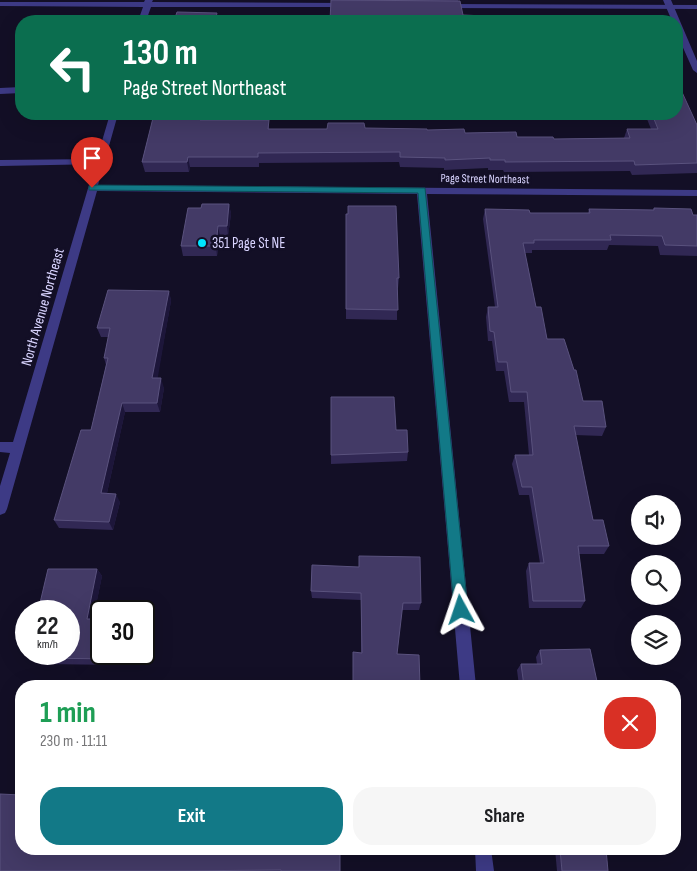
<!DOCTYPE html>
<html lang="en">
<head>
<meta charset="utf-8">
<style>
	:root { --surface:#fff; --page:#f6f6f6; --text:#202124; --muted:#757577; --accent:#127987 }
	body { margin:0; font-family:"Sofia Sans Condensed",sans-serif; background:var(--page); color:var(--text); height:100vh; display:flex; flex-direction:column; font-size:19px; white-space:nowrap }
	* { box-sizing:border-box; margin:0 }
	p { font-size:16px; color:var(--muted) }
	.icon { flex:none; width:28px; height:28px; fill:none; stroke:currentColor; stroke-width:2; stroke-linecap:round; stroke-linejoin:round }
	.map { position:relative; flex:1; overflow:hidden }
	.panel { position:absolute; left:15px; top:680px; width:666px; height:175px; display:flex; flex-direction:column; background:var(--surface); border-radius:20px; box-shadow:0 5px 20px #0002 }
	.panel>* { flex:none }
	.hud { position:absolute; left:15px; top:15px; width:668px; height:105px; border-radius:20px; box-shadow:0 5px 20px #0002; background:#0b6e4f; color:#fff; overflow:hidden }
	.tools { position:absolute; left:631px; top:495px; display:grid; gap:10px }
	.tools a { display:grid; place-items:center; width:50px; height:50px; border-radius:50%; background:var(--surface); box-shadow:0 5px 20px #0002; font-size:25px }
	.speed { position:absolute; left:15px; top:600px; display:flex; gap:10px; font-size:25px; font-weight:700; text-align:center }
	.speed>* { display:grid; place-content:center; width:65px; height:65px; border-radius:50%; background:var(--surface); box-shadow:0 5px 20px #0002; line-height:1 }
	.speed small { font-size:12px; font-weight:400 }
	.speed .limit { border:2px solid #111; border-radius:8px; background:#fff; color:#111 }
	.pin { position:absolute; display:grid; place-items:center; width:42px; height:42px; color:#fff; margin:-51px -21px; border-radius:50% 50% 50% 0; rotate:-45deg; box-shadow:0 0 5px #0007 }
	.pin .icon { rotate:45deg }
	.me { position:absolute; width:55px; margin:-28px; rotate:355deg; stroke-linejoin:round; filter:drop-shadow(0 0 4px #0008) }
	.turn { display:flex; align-items:center; gap:18px; height:105px; padding:0 25px; font-size:22px }
	.turn .icon { width:65px; height:65px; stroke-width:2.5 }
	.turn b { display:block; font-size:35px; line-height:42px }
	.round { display:grid; place-items:center; flex:none; width:52px; height:52px; border-radius:20px; background:var(--page) }
	.head { display:flex; align-items:center; justify-content:space-between; height:85px; padding:0 25px }
	h1 { font-size:30px; font-weight:700; line-height:38px; color:#1e9e55 }
	.button { display:flex; gap:10px; margin-top:auto; padding:10px 25px }
	.button a { flex:1; height:58px; border-radius:20px; background:var(--accent); color:#fff; font-size:20px; font-weight:700; line-height:58px; text-align:center }
	.button a+a { background:var(--page); color:var(--text) }
	.map>svg:first-child { display:block }
</style>
</head>
<body>
<div class="map">
<svg width="697" height="871" viewBox="0 0 697 871">
	<rect width="100%" height="100%" fill="#130f26"/>
	<g fill="none" stroke-linecap="round" stroke-linejoin="round">
		<path fill="#3d3a85" fill-rule="evenodd" d="M99,159L104,162L102,164L0,166V160Z"/>
		<path fill="#3d3a85" fill-rule="evenodd" d="M145,0H153L152,2L347,3L351,5L347,7H151L146,21H138L143,7L0,6V2H144Z
			M442,4L697,5V9L445,8H442Z
			M21,87V93L0,94V88Z
			M110,114H118L98,185L697,190V196L427,194L476,686H460L417,194L97,191L7,509L5,513L0,515V486L10,453L0,452V442H13Z
			M475,849H491L494,871H476Z"/>
		<path fill="#3d3a85" fill-rule="evenodd" d="M663,0H671L697,61V73L693,70L676,32V21H672Z"/>
	</g>
	<path fill="#312854" d="M331,0H458L463,15Z
		M154,114H205L204,120H269V129H327L365,128L427,130L517,137L554,139L624,138L627,129H651L645,114H676L697,125V173L632,175L630,171L504,172L503,170H488V168L444,170V168L400,167L399,162L259,163V167H190L189,172H145L142,162Z
		M229,204L231,214L228,236H220L217,256H183L181,246L201,208Z
		M654,208L693,215H697V256L660,255L658,246L609,245L607,250H532V253H525L536,307L547,339L583,401L606,427L602,436L575,435L593,520L609,546L604,554H579L585,601L581,608H529L526,571L529,563H540L529,495H519L512,464L515,455H529L524,402H509L504,371H496L492,341H488L486,317L488,307H495L483,219L485,209L530,213H588L589,209L653,210Z
		M346,214L399,278L398,288H397V320L346,319Z
		M169,291L171,301L157,378L164,388L160,412H125L107,493L120,502L113,530L59,528L54,520L91,430L106,365L104,358L108,337H101L97,328Z
		M396,430L408,452L407,461L331,464V455Z
		M312,565L421,603L419,610H402L361,653V600L312,598L311,591Z
		M97,569L102,576L93,619L120,654L118,665L42,664L36,658L47,610H45L40,603Z
		M540,650L598,686H519L517,670L521,664H537L536,657Z
		M21,849L340,871H0Z
		M555,849H606L608,871H557Z"/>
	<path fill="#1d163a" d="M217,13L218,21H215Z
		M201,114H205L202,130L200,120Z
		M188,157L190,167L189,172L187,162Z
		M229,204L231,214L228,236L227,226Z
		M218,226L220,236L217,256L216,246Z
		M169,291L171,301L156,388L152,378Z
		M161,378L164,388L160,412L157,403Z
		M122,403L125,412L105,502L101,493Z
		M116,494L120,502L113,530L109,522Z
		M97,569L102,576L92,626L87,619Z
		M114,654H120L118,665L113,659Z"/>
	<path fill="#433a66" stroke="#5a527e" d="M331,0L460,1L463,15L485,16L486,21H330Z
		M177,12L217,13L215,21H174Z
		M603,16H643L645,21H605Z
		M676,79L697,125V163L635,165L634,161L505,162V160H490V158L445,160V158L400,157V152L258,153V157H188L187,162H142L154,114H201L200,120H269L268,129H327L328,123H364L365,128L427,129V130L464,129L465,133L516,132L517,137H553L554,139L630,138L627,129H658L652,114H676Z
		M202,204H229L227,226H218L216,246H181L188,208H201Z
		M348,206H396L399,278H397L398,310L346,309V214H348Z
		M654,208L691,209L693,215H697V246L665,245L662,236L610,235L611,240H534V243H523L536,307H541L547,339H564L574,370H576L583,401H602L606,427L574,426L593,520H603L609,546H578L585,601H533L529,563H544L532,487H522L515,455H533L527,392H511L507,362H498L494,332L490,331L488,307H498L485,209L529,210L530,213H590L589,209L654,210Z
		M108,290L169,291L152,378H161L157,403H122L101,493L116,494L109,522L54,520L81,430H91L108,358H104L110,328H97Z
		M331,397H394L396,430H407L408,452L331,455Z
		M359,556L420,557L421,603H403L397,654L419,655L420,686H353V652L362,653L361,593L311,591L312,565L359,567Z
		M48,569H97L87,619H101V654H114L113,659L36,658V654H69V611H47L49,603H40Z
		M590,649L598,686H524L521,664H542L540,650Z
		M0,794L21,795V849H340V871H281V870L166,871H0Z
		M560,849H606L608,871H562Z"/>
	<path fill="#127987" stroke="#0c4f58" d="M92,185L425,188L468,610L466,614L461,616L456,614L454,610L418,193L89,190V186Z"/>
	<circle fill="#00e5ff" stroke="#130f26" stroke-width="2" cx="202" cy="243" r="5"/>
	<g text-anchor="middle" dominant-baseline="central" stroke-width="5" stroke-linejoin="round" paint-order="stroke">
		<g font-size="12" fill="#d9d4ff" stroke="#130f26">
			<text transform="translate(485 179) rotate(1)">Page Street Northeast</text>
		</g>
		<g font-size="15" fill="#d9d4ff" stroke="#130f26" text-anchor="start">
			<text x="212" y="243">351 Page St NE</text>
		</g>
		<g font-size="15" fill="#d9d4ff" stroke="#130f26">
			<text transform="translate(43 307) rotate(-74)">North Avenue Northeast</text>
		</g>
	</g>
</svg>
<div class="tools">
<a><svg class="icon" aria-label="sound" viewBox="0 0 24 24"><path d="M4 9h4l5-4v14l-5-4H4zM17 9q2 3 0 6"/></svg></a>
<a><svg class="icon" aria-label="search" viewBox="0 0 24 24"><circle cx="10" cy="10" r="6"/><path d="M15 15l6 6"/></svg></a>
<a><svg class="icon" aria-label="layers" viewBox="0 0 24 24"><path d="M12 4l9 5-9 5-9-5zM3 14l9 5 9-5"/></svg></a>
</div>
<div class="speed"><div>22<small>km/h</small></div><div class="limit">30</div></div>
<div class="pin" style="left:92px;top:188px;background:#d93025"><svg class="icon" aria-label="arrive" viewBox="0 0 24 24"><path d="M6 21V4h12l-3 4 3 4H6"/></svg></div>
<svg class="me" style="left:461px;top:610px" viewBox="-20 -20 40 40"><path d="M0-17L14 15 0 8-14 15z" fill="#127987" stroke="#fff" stroke-width="4"/></svg>
<div class="hud">
<div class="turn"><svg class="icon" aria-label="left" viewBox="0 0 24 24"><path d="M17 20v-9H6M10 6l-5 5 5 5"/></svg><div><b>130 m</b>Page Street Northeast</div></div>
</div>
<section class="panel">
<div class="head"><div><h1>1 min</h1><p>230 m · 11:11</p></div><a class="round" style="background:#d93025;color:#fff"><svg class="icon" aria-label="close" viewBox="0 0 24 24"><path d="M6 6l12 12M18 6L6 18"/></svg></a></div>
<div class="button"><a>Exit</a><a>Share</a></div>
</section>
</div>
</body>
</html>
